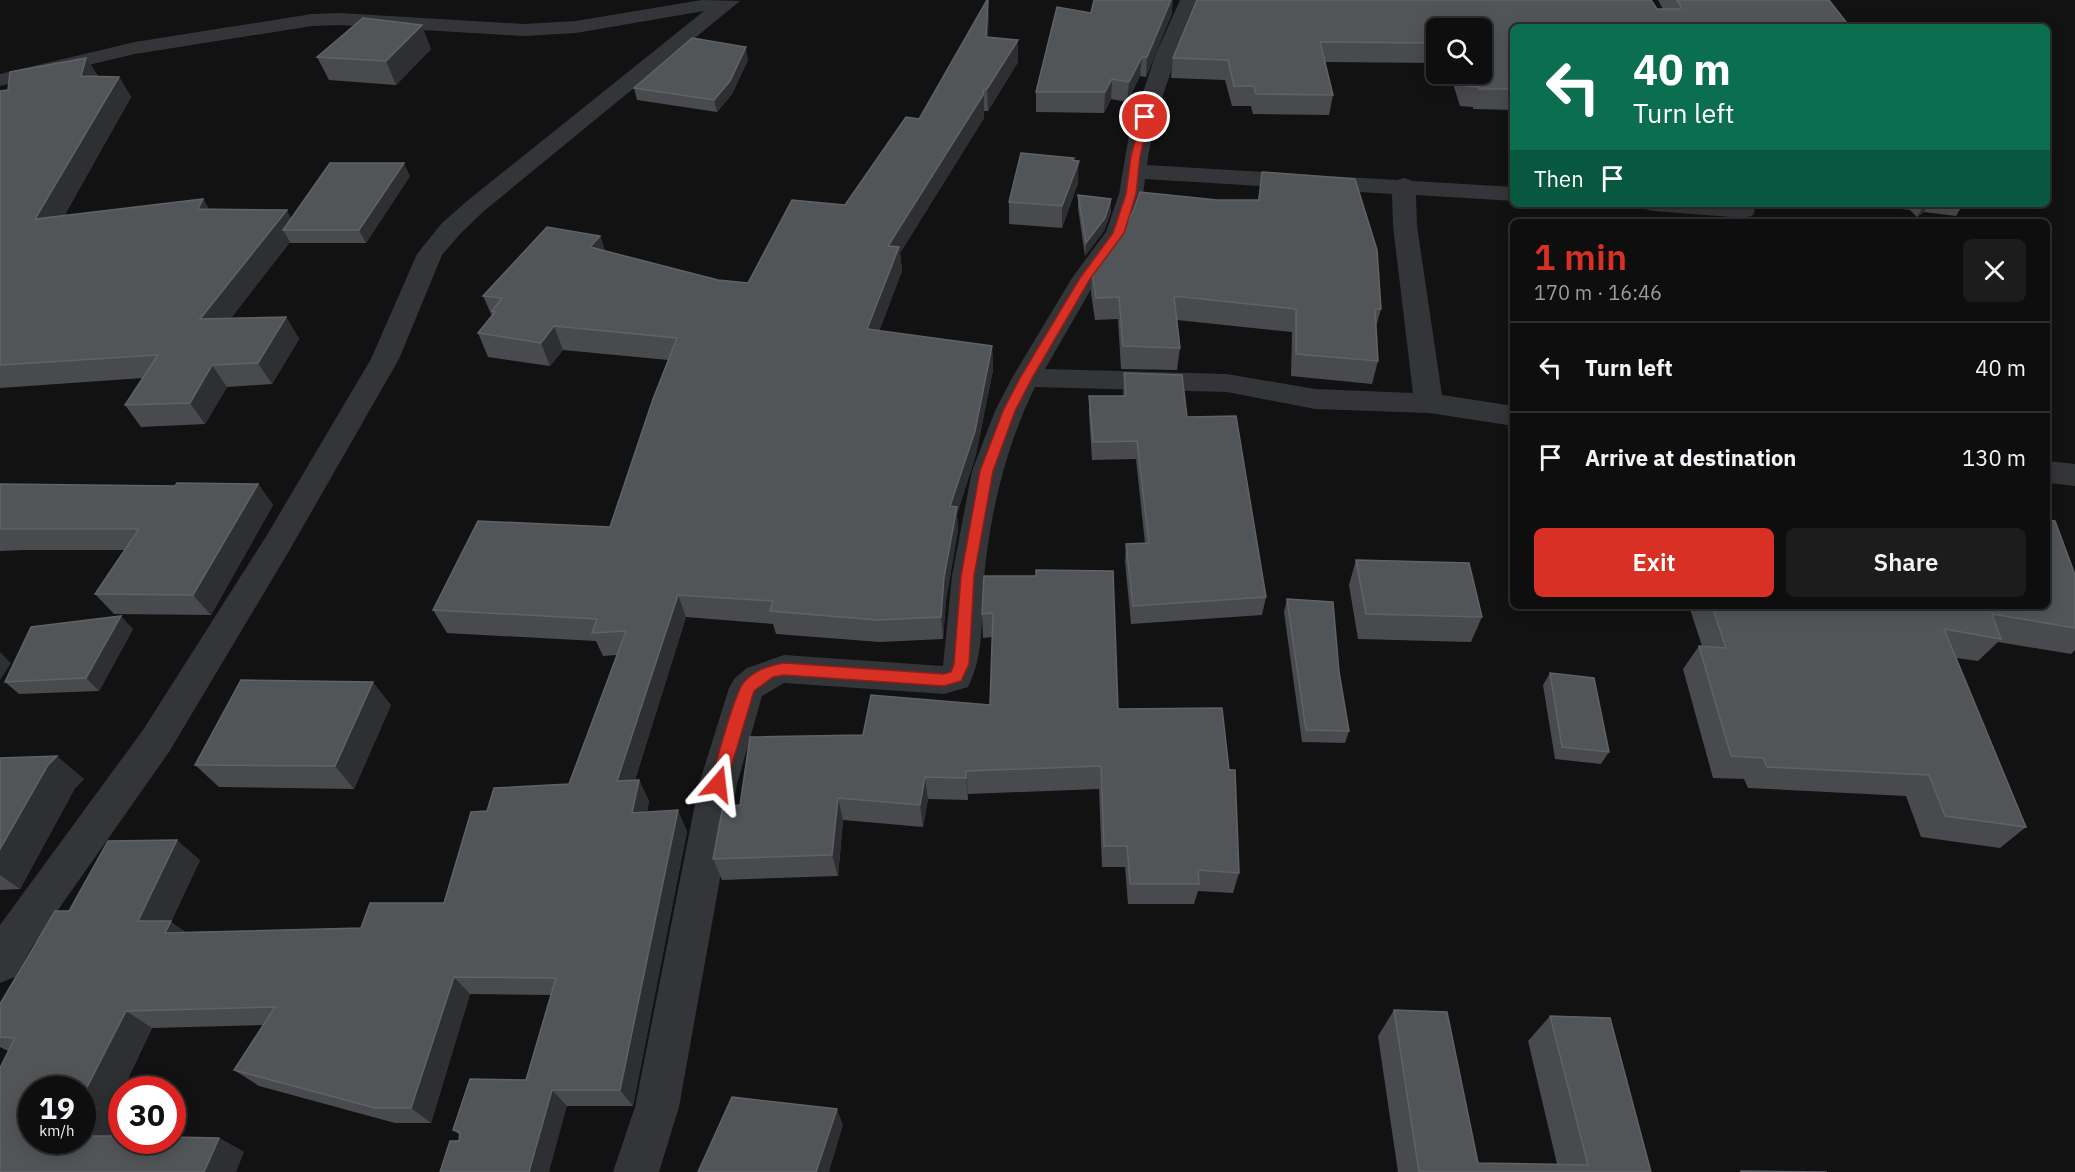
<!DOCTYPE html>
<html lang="en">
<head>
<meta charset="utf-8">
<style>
	:root { --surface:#0e0e0e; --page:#1c1c1c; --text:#f1f3f6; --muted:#9b9c9e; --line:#2e2e2e; --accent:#d93025 }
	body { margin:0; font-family:"IBM Plex Sans",sans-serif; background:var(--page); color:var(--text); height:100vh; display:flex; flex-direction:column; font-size:22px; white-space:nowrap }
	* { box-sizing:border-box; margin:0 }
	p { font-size:20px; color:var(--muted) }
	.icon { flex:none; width:33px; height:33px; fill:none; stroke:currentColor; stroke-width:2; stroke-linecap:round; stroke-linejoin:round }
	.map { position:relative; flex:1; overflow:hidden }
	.details { position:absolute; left:1510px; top:219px; width:540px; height:390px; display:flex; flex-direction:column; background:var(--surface); border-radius:9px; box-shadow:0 3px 15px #0003,0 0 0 2px var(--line) }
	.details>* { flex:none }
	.top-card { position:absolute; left:1510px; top:24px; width:540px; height:183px; border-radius:9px; box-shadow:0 3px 15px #0003,0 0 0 2px var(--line); background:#0b6e4f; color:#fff; overflow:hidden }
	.buttons { position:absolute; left:1426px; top:18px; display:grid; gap:12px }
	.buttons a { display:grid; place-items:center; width:66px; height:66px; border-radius:9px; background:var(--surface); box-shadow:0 3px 15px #0003,0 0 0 2px var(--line); font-size:30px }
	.speed { position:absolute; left:18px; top:1076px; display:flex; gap:12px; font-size:30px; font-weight:700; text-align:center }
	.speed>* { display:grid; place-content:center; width:78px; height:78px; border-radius:50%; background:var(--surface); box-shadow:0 3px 15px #0003,0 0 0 2px var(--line); line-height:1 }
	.speed small { font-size:15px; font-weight:400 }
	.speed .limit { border:9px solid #d22; background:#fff; color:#111 }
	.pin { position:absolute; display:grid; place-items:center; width:51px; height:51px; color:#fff; margin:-26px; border:3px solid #fff; border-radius:50%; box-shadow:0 2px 6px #0007 }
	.me { position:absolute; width:66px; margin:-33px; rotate:17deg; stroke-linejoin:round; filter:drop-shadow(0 0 4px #0008) }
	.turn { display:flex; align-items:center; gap:21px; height:126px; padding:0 24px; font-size:27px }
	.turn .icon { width:78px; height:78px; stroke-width:2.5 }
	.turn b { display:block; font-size:42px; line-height:51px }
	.then { display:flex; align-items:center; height:57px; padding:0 24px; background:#0003; gap:12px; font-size:22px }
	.round { display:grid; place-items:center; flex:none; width:63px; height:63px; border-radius:9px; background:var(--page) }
	.head { display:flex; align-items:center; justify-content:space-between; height:102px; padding:0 24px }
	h1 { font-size:36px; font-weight:600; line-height:45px; color:var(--accent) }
	.action { display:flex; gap:12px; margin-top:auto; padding:12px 24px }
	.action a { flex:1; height:69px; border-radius:9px; background:var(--accent); color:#fff; font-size:24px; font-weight:600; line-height:69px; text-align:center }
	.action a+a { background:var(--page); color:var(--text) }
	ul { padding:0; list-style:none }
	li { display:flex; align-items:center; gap:18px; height:90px; padding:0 24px; border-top:2px solid var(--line) }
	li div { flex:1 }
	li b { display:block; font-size:22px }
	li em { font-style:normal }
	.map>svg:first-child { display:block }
</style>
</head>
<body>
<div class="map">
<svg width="2075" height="1172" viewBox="0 0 2075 1172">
	<rect width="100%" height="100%" fill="#121213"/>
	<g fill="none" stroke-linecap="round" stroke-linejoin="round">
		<path fill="#333538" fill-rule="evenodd" d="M702,0L740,1L484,211L460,234L442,255L399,359L289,551L169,752L32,947L15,977L0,983V925L143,730L267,535L371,359L417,254L442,223L467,201L704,11L576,33L524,36L340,25L312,26L135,54L0,86V74L135,42L312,14L340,13L524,24L576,21Z
			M1180,0H1200C1177,53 1155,107 1147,165L1397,180L1404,178L1413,181L1514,187V201L1416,195L1417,226L1442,395L1514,406V426L1429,413L1315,409L1227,392L1035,387C1006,446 990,513 984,578C981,615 985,654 968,687L944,694L784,683L762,696L737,784L679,1107L659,1172H613L635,1107L699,784L729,688L735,678L747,668L784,655L943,666L952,576L972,471L995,411L1012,378L1072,278L1106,232L1119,194L1129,135L1155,56ZM1145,179L1392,194L1393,226L1413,393L1315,389L1227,374L1045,369L1097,279L1130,233L1143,194Z
			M1641,204H1744L1752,206L1755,211L1752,216L1743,218L1653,211L1644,209Z
			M2048,461L2075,464V486L2048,483Z"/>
	</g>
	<path fill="#484a4e" d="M988,0V37L1018,62L988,111H984V118L900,253L902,271L879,331L992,346L993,370L976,454L957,514L958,530L946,600L943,639L880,642L776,634L773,624L686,617L635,780H639L649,801L647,812L687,831L633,1106H567L459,1141L460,1135L453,1130L526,1080L551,995L470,994L431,1123H395L259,1086L234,1070L263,1025L152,1028L123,1089H122V1092L110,1115L122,1121V1133L120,1136L219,1138L244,1152L0,1172L8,1051L0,1047V1004L69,911L200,860L171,922L185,932L361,928L444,903L487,811L569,784L617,655L603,656L596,641L447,633L433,610L610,527L668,360L563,350L550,366L488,357L478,333L492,316L483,296L600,236L605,251L718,280L748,283L845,205L919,119Z
		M1197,0L1663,9L1658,0H1829L1514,27V110L1473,109V107L1460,106L1450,74H1482L1437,28V63L1325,62L1333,95L1329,115L1253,114L1251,106H1232L1225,80L1171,78L1173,58Z
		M1091,13H1172L1146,77L1140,76L1127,102L1111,99L1104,113L1036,112V92Z
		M431,49L396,85L329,80L317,57Z
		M86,58L98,76L119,77L131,97L64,216L203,199L209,209L291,219L410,176L366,243H290V242L231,318L286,317L299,339L272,384L227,387L205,424L141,427L125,405L143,378L0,388V91L8,90Z
		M748,60L732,94L717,112L637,100L634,88Z
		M1074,160L1078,183L1062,228L1009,224V202Z
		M1262,172L1381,309L1376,327L1378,361L1372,384L1291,376L1292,332L1177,320L1180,348L1177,370L1121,369L1118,319L1095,320L1091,293L1092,271L1217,200H1258Z
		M1078,195L1111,199V212L1104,231L1085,256L1078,208Z
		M1875,204H1963L1956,216L1924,212L1917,217L1910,210L1876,206Z
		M1124,373L1187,417L1266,597L1262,615L1131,624L1125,561L1126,544L1145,543L1136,459L1092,460L1089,414V396H1123Z
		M0,484L175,486L258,484L273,505L211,615L114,614L95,594L125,550H24L0,551Z
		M1514,484V543H1513L1508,498Z
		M1356,560L1482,617L1471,642L1358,639L1349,585Z
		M2075,575V650L2071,654L1998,642L1978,661L1956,658L2026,827L2000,848L1921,837L1906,796L1748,788L1744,779L1713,778L1683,669L1699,646H1702L1689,606H2048Z
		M984,576L1118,709L1239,873L1233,893L1198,891L1194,904H1128L1125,867H1102L1099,789L968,794V800L928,799L923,827L843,820L838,876L722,880L713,859L740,805L863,735L990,705L992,637L983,638L982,614Z
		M1287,599L1349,731L1345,743L1302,742L1284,612Z
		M133,629L99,691L19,694L5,682Z
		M1550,673L1609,752L1601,764L1555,759L1543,685Z
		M391,705L354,789L219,787L195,765Z
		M0,758L84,779L75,788L20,889L0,890Z
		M1394,1010L1478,1163L1557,1164L1528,1041L1550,1016L1651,1172H1398L1378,1036Z"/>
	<path fill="#2e2f32" d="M988,0L989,19L987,59L986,37Z
		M1171,0H1173L1172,13L1146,77L1147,57Z
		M422,25L431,49L396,85L386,61Z
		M1018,40V62L988,111L987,89Z
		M746,47L748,60L732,94L717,112L714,100Z
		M1142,57L1140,76L1127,102L1129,82Z
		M86,58L99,78L81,76Z
		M119,77L131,97L50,240L35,219Z
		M1112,79L1111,99L1104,113L1105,92Z
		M984,89V118L900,253L902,271L871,353L867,329L888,246Z
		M1074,158L1073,176L1079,161L1078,183L1062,228V206Z
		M404,163L410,176L366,243L359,230Z
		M203,199L216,220L198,209Z
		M1111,199V212L1104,231L1085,256L1086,243Z
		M1925,204H1929L1924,212L1917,217Z
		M287,210L297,230H283L290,242L214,340L200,319Z
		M600,236L608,259L590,247Z
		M286,317L299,339L272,384L258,363Z
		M554,326L563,350L550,366L541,343Z
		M992,346L993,370L976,454L957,514L958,530L946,600L943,639L941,617L950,506Z
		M212,365L227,387L205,424L190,403Z
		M258,484L273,505L211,615L193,595Z
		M678,595L686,617L628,802L617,781Z
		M121,616L133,629L99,691L86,678Z
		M0,652L11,663L0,680Z
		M373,682L391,705L354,789L335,766Z
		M57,756L84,779L75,788L20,889L0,875V849L48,765Z
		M966,771L968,794V800L966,778Z
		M925,777L928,799L923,827L920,805Z
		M639,780L649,801L643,833L632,813Z
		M838,798L843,820L838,876L832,855Z
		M678,810L687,831L633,1106L620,1090Z
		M177,840L200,860L171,922L195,940L190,951L138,921Z
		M454,977L470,994L431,1123L411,1108Z
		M126,1011L152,1028L123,1089H122V1092L110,1115L122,1121V1133L115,1150L85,1136L82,1113V1097Z
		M552,1090L567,1106L549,1172H529Z
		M837,1109L843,1125L829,1172H816Z
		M219,1138L244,1152L236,1172H204Z"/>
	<path fill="#525558" stroke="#5f6266" stroke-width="1.5" d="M987,0H988L986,37L1018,40L987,89H984L983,95L888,246L899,247L867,329L992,346L975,431L950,506L957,507L944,577L941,617L877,620L770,611L773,601L678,595L617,781L639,780L632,813L678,810L620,1090H552L529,1172H440L450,1141H459L460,1132L453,1130L470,1079L526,1080L556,978L454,977L411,1108H375L234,1070L275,1007L126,1011L82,1097V1089H32V1140H82V1109L97,1108L85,1136H122V1140H172V1137L219,1138L204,1172H0V1068L15,1038L0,1037V1004L55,911H69L108,841L177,840L138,921H171L165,933L361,928L370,903H444L471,812L487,811L494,788L569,784L626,631L592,633L597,619L433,610L478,521L610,527L653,399L677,338L554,326L541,343L478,333L495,312L492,311L502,298L483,296L547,227L600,236L590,247L718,280L748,283L792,200L845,205L906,117L919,119Z
		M1094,0H1171L1147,57H1142L1129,82L1112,79L1105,92H1036L1057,7L1091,13Z
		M1197,0H1651L1657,9H1680L1681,6L1677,0H1829L1850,27H1514V89H1479V87L1466,86L1462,74H1482V28H1437V43L1320,42L1333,95L1256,94L1254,86H1234L1228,60L1173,58Z
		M363,18L422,25L386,61L317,57Z
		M692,38L746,47L730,81L714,100L634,88Z
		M86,58L81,76L119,77L35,219L203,199L198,209L287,210L200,319L286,317L258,363L212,365L190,403L125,405L158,355L0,365V91L8,90L10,72Z
		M1021,153L1074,158L1072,160L1079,161L1062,206L1009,202Z
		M330,163H404L359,230H283Z
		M1262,172L1355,179L1377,250L1381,309H1375L1378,361L1296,354V309L1174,296L1180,348L1123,346L1119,297L1096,298L1092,271L1133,212L1140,192L1217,200H1259Z
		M1078,195L1111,199L1105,218L1086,243Z
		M1124,373L1182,375L1187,417L1236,416L1266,597L1133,606L1126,544L1149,543L1137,441L1093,442L1089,396H1126Z
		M177,483L258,484L193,595L95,594L139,529H0V484L175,486Z
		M2048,520L2055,521L2075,575V628L1992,614L2001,639L1944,629L2026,827L1945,816L1929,775L1767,767L1763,758L1731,756L1699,646L1726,648L1712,606H2048Z
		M1356,560L1469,563L1482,617L1366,614Z
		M1036,570L1113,571L1118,709L1222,708L1229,770H1235L1239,873L1198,870L1199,884H1130L1127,846H1104L1101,766L966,771V778L925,777L920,805L838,798L832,855L713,859L723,806L740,805L750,737L863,735L871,695L990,705L993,613L982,614L984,576H1036Z
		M1287,599L1333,602L1339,672L1349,731L1306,730Z
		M121,616L86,678L5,682L31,627Z
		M1550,673L1594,678L1609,752L1562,747Z
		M241,680L373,682L335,766L195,765Z
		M57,756L48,765L0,849V758Z
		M1394,1010L1447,1012L1478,1163L1588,1165L1550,1016L1610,1018L1651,1172H1419Z
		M732,1097L837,1109L816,1172H698Z
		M1741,1171L1827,1172H1741Z"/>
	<path fill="#d93025" stroke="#8d1f18" stroke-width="1.5" d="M1142,115L1150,117L1140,156L1136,194L1124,233L1090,279L1032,378L1015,411L993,471L974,576L969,664L961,681L944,686L784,675L773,677L754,691L726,784L724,789L718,791L713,789L710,784C716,765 734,693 744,682C755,670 768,666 784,663L944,674L951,672L954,664L961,576L980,471L1003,411L1020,378L1080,278L1113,233L1126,194L1131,156Z"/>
</svg>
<div class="buttons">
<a><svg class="icon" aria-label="search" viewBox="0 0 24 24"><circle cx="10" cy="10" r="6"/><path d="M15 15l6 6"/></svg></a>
</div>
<div class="speed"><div>19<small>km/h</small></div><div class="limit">30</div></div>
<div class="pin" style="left:1145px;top:117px;background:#d93025"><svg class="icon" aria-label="arrive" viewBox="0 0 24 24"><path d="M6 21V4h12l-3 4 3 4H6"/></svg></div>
<svg class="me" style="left:718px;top:784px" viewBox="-20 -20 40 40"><path d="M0-17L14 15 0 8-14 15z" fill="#d93025" stroke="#fff" stroke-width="4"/></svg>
<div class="top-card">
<div class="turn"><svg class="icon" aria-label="left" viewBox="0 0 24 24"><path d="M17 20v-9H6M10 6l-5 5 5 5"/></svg><div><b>40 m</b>Turn left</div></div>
<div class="then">Then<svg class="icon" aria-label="arrive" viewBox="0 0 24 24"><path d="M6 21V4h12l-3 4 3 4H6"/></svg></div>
</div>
<section class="details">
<div class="head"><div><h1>1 min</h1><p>170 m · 16:46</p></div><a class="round"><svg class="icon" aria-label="close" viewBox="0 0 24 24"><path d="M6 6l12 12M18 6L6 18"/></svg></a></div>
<ul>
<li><svg class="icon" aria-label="left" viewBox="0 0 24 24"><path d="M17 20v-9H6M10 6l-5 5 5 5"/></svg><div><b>Turn left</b></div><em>40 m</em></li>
<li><svg class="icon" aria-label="arrive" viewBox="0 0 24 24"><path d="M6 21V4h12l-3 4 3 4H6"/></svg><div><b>Arrive at destination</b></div><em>130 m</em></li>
</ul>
<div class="action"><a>Exit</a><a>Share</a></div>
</section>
</div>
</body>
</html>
